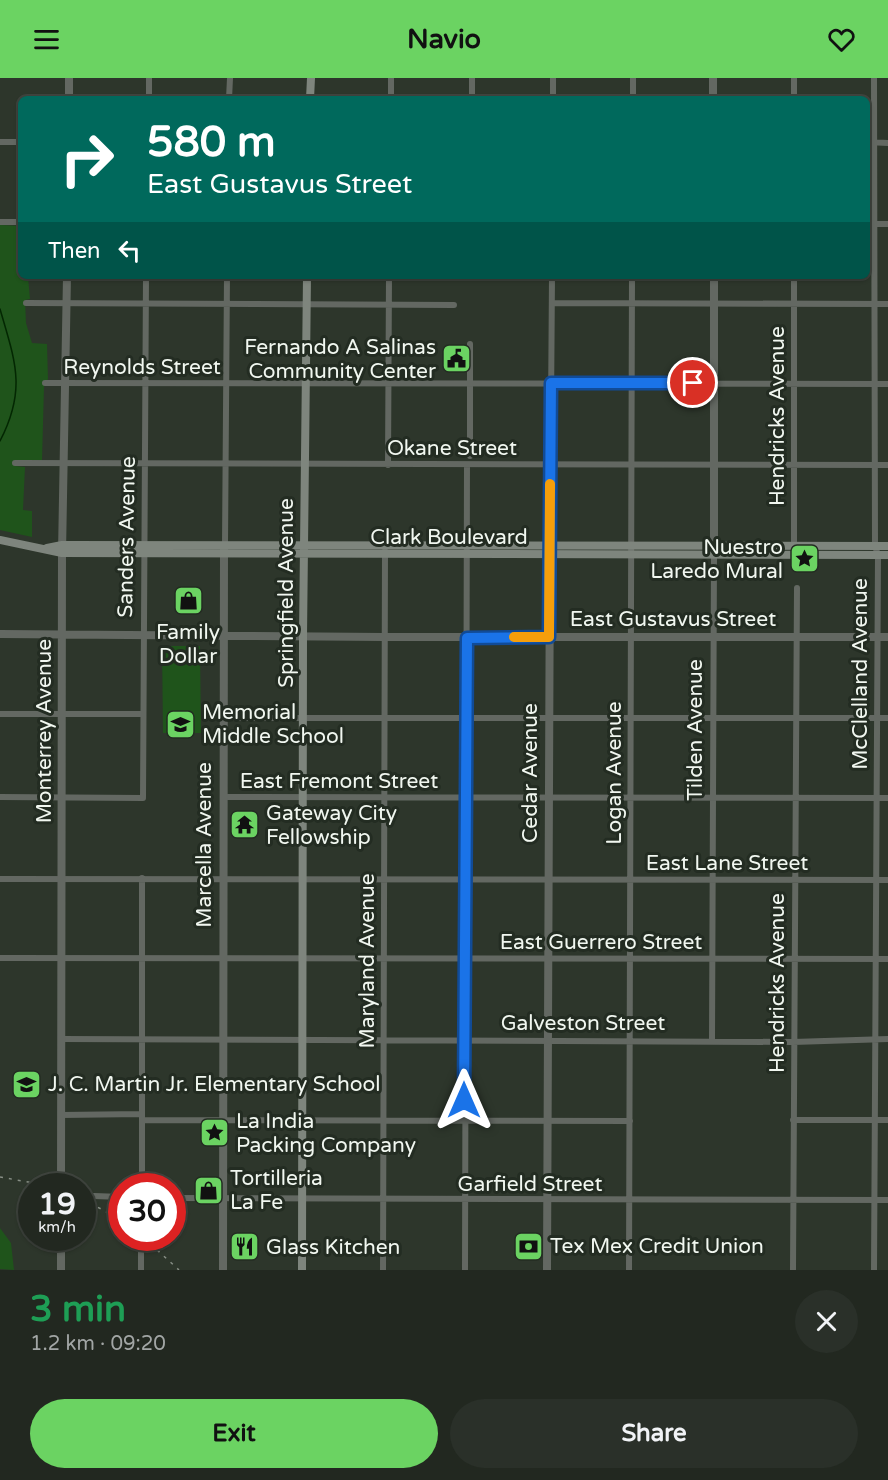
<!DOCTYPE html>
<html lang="en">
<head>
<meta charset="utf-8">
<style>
	:root { --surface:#222820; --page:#2a3029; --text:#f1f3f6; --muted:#a2a6a5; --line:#3f443e; --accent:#6bd362 }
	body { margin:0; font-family:"Varela Round",sans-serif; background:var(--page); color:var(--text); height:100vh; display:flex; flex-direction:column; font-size:22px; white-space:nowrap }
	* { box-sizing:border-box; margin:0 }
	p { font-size:20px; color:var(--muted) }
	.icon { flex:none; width:33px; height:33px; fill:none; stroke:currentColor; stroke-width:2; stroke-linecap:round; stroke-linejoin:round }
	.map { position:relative; height:1192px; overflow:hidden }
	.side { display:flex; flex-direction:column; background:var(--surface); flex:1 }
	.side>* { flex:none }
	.guide { position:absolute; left:18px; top:18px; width:852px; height:183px; border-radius:9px; box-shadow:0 2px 4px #0004,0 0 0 2px var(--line); background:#00695c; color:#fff; overflow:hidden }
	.speed { position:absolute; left:18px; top:1095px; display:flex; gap:12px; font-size:30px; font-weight:700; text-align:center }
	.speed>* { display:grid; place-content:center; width:78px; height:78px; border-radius:50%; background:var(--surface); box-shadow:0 2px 4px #0004,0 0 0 2px var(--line); line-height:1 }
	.speed small { font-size:15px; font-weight:400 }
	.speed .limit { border:9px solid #d22; background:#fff; color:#111 }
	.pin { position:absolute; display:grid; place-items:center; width:51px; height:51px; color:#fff; margin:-26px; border:3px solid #fff; border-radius:50%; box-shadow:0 2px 6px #0007 }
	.me { position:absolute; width:66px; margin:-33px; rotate:0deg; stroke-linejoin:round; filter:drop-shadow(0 0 4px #0008) }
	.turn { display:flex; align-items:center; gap:21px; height:126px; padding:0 30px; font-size:27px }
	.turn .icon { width:78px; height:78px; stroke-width:2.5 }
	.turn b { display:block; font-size:42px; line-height:51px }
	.then { display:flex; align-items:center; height:57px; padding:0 30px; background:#0003; gap:12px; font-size:22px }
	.round { display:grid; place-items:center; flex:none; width:63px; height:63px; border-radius:32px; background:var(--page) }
	.headline { display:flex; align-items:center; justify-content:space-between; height:102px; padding:0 30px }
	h1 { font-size:36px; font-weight:700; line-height:45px; color:#1e9e55 }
	.button { display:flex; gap:12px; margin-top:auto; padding:12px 30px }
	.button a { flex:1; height:69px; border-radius:36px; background:var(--accent); color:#111; font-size:24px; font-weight:700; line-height:69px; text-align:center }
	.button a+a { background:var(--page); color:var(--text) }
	header { display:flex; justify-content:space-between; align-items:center; height:78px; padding:0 30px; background:var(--accent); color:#111; font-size:27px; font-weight:700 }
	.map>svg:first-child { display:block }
</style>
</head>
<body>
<header><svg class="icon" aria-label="menu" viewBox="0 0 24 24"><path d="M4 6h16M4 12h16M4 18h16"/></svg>Navio<svg class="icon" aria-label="heart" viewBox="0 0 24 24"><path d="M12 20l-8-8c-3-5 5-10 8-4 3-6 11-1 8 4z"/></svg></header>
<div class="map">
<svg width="888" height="1192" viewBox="0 0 888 1192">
	<rect width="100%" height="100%" fill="#2d362b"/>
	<path fill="#1f541b" d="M0,147L21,148V198H28L30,221L25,222L26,245L32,265L47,266L48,301L44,309L42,383H15V388L25,389L23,432L32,433V459L0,452Z
		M162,568H200L201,655H163Z
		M0,1150L11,1165L14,1192L0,1191Z"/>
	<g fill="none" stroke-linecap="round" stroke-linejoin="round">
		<path stroke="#032702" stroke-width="1.5" d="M0,231C15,283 27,311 0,363"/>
		<path stroke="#636862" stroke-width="6" d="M794,0V21
			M149,21V0
			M229,21L230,0
			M391,21V0
			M472,21V0
			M553,21V0
			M633,21V0
			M0,64H21
			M867,64L888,65
			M0,144H21
			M867,146H888
			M794,198V471
			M26,225L454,227
			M552,225L888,226
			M45,305L888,306
			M470,378V266
			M15,385L888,387
			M388,387L389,198
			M225,467L227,198
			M550,467L552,198
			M0,636H143
			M223,640H888
			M0,719L143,720L146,198
			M223,719L888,720
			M0,801L888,802
			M0,880L888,881
			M62,961L793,964L888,961
			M712,962L714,477
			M61,1037L142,1036
			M142,1042L630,1043
			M793,1042H888
			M142,1108V800
			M94,1118L122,1119
			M172,1120L888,1122
			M141,1160V1192
			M383,1192L385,473
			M465,1192L467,387
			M629,1192L632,198
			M793,1192L797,510
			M874,1192L878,477L875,468L874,0"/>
		<path stroke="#636862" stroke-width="8" d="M713,0V21
			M69,21V0
			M714,198V473
			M0,556L384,559H888
			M61,1108L62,475L67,198
			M61,1160V1192
			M223,1192L224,471
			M547,1192L550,467"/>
		<path stroke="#7e857d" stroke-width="8" d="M310,21L311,0
			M0,462L62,475L888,477
			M47,470L62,467L888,468
			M302,1192L303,559L307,198"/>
		<path stroke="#888f86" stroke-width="1.5" stroke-dasharray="3 6" stroke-linecap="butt" d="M0,1099L50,1108
			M82,1121L122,1142
			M144,1160L179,1192"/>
	</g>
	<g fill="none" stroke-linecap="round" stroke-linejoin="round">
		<defs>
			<path id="route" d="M464,1022L467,560L549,559L551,305H693"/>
		</defs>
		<use href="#route" stroke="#114b97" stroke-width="15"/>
		<use href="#route" stroke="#1a73e8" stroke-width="10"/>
		<path stroke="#f59e0b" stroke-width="10" d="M514,559H549L550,406"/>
	</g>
	<defs>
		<symbol id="civic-square" viewBox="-11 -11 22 22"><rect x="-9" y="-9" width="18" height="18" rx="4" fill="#6bd362" stroke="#232c22"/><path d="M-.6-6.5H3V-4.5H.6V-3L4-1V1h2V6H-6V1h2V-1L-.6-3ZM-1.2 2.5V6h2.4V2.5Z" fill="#111"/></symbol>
		<symbol id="sight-square" viewBox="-11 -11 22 22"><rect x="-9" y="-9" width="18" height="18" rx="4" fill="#6bd362" stroke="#232c22"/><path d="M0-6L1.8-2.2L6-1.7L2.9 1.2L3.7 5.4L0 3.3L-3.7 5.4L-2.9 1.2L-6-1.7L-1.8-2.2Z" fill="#111"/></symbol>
		<symbol id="shop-square" viewBox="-11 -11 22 22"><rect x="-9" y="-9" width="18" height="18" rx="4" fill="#6bd362" stroke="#232c22"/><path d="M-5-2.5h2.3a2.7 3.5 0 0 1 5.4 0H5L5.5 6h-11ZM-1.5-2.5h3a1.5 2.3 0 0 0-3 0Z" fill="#111"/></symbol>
		<symbol id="school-square" viewBox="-11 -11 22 22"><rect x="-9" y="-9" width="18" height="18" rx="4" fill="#6bd362" stroke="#232c22"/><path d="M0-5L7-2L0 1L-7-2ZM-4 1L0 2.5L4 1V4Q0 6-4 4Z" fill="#111"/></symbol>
		<symbol id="temple-square" viewBox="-11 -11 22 22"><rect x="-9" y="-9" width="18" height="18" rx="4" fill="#6bd362" stroke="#232c22"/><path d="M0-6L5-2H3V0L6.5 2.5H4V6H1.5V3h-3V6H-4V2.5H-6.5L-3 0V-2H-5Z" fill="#111"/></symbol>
		<symbol id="bank-square" viewBox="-11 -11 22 22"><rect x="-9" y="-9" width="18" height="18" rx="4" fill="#6bd362" stroke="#232c22"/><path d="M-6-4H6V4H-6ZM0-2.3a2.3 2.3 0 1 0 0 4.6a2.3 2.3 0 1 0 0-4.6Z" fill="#111"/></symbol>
		<symbol id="restaurant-square" viewBox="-11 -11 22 22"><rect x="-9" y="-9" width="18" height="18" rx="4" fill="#6bd362" stroke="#232c22"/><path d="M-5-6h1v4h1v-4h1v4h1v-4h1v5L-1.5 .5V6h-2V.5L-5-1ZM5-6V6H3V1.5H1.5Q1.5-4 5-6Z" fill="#111"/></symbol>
	</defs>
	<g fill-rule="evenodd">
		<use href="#civic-square" x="440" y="264" width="33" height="33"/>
		<use href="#sight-square" x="788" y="464" width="33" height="33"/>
		<use href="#shop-square" x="172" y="506" width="33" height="33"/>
		<use href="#school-square" x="164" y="630" width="33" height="33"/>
		<use href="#temple-square" x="228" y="730" width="33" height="33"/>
		<use href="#school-square" x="10" y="990" width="33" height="33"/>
		<use href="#sight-square" x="198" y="1038" width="33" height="33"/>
		<use href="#shop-square" x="192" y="1096" width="33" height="33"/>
		<use href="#bank-square" x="512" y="1152" width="33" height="33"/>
		<use href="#restaurant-square" x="228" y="1152" width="33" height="33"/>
	</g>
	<g text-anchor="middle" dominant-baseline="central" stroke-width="6" stroke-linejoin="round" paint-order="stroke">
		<g font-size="21" fill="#f1f7f0" stroke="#232c22" text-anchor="start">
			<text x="436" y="269" text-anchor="end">Fernando A Salinas<tspan x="436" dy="24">Community Center</tspan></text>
			<text x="783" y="469" text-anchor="end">Nuestro<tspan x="783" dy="24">Laredo Mural</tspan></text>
			<text x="188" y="554" text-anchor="middle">Family<tspan x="188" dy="24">Dollar</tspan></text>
			<text x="202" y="634">Memorial<tspan x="202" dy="24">Middle School</tspan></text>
			<text x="266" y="735">Gateway City<tspan x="266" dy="24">Fellowship</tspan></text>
			<text x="48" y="1006">J. C. Martin Jr. Elementary School</text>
			<text x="236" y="1043">La India<tspan x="236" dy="24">Packing Company</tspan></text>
			<text x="230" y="1100">Tortilleria<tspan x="230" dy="24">La Fe</tspan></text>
			<text x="550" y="1168">Tex Mex Credit Union</text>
			<text x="266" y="1169">Glass Kitchen</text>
		</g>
		<g font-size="21" fill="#f1f7f0" stroke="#232c22">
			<text x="142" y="289">Reynolds Street</text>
			<text transform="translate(777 338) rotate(-90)">Hendricks Avenue</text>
			<text x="452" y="370">Okane Street</text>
			<text transform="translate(127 459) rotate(-89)">Sanders Avenue</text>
			<text x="449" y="459">Clark Boulevard</text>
			<text transform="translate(286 515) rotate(-90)">Springfield Avenue</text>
			<text x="673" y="541">East Gustavus Street</text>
			<text transform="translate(860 596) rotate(-90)">McClelland Avenue</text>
			<text transform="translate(695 652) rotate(-90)">Tilden Avenue</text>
			<text transform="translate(44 653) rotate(-90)">Monterrey Avenue</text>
			<text transform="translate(530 695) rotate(-90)">Cedar Avenue</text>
			<text transform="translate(614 695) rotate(-90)">Logan Avenue</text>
			<text x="339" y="703">East Fremont Street</text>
			<text transform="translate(204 767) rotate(-90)">Marcella Avenue</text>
			<text x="727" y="785">East Lane Street</text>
			<text x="601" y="864">East Guerrero Street</text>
			<text transform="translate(367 883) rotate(-90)">Maryland Avenue</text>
			<text transform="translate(777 905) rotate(-90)">Hendricks Avenue</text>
			<text x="583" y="945">Galveston Street</text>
			<text x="530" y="1106">Garfield Street</text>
		</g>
	</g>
</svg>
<div class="speed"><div>19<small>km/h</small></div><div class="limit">30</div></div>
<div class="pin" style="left:693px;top:305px;background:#d93025"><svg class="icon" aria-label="arrive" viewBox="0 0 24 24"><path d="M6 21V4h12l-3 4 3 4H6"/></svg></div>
<svg class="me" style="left:464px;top:1022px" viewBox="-20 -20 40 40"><path d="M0-17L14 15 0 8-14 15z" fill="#1a73e8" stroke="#fff" stroke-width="4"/></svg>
<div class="guide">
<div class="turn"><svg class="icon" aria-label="right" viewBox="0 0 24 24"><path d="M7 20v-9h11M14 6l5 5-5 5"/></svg><div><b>580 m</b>East Gustavus Street</div></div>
<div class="then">Then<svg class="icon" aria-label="left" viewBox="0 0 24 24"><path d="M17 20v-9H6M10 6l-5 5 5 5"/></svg></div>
</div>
</div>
<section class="side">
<div class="headline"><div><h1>3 min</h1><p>1.2 km · 09:20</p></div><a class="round"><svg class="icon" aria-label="close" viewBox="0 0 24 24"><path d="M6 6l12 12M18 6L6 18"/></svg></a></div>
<div class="button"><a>Exit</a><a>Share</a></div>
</section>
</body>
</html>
